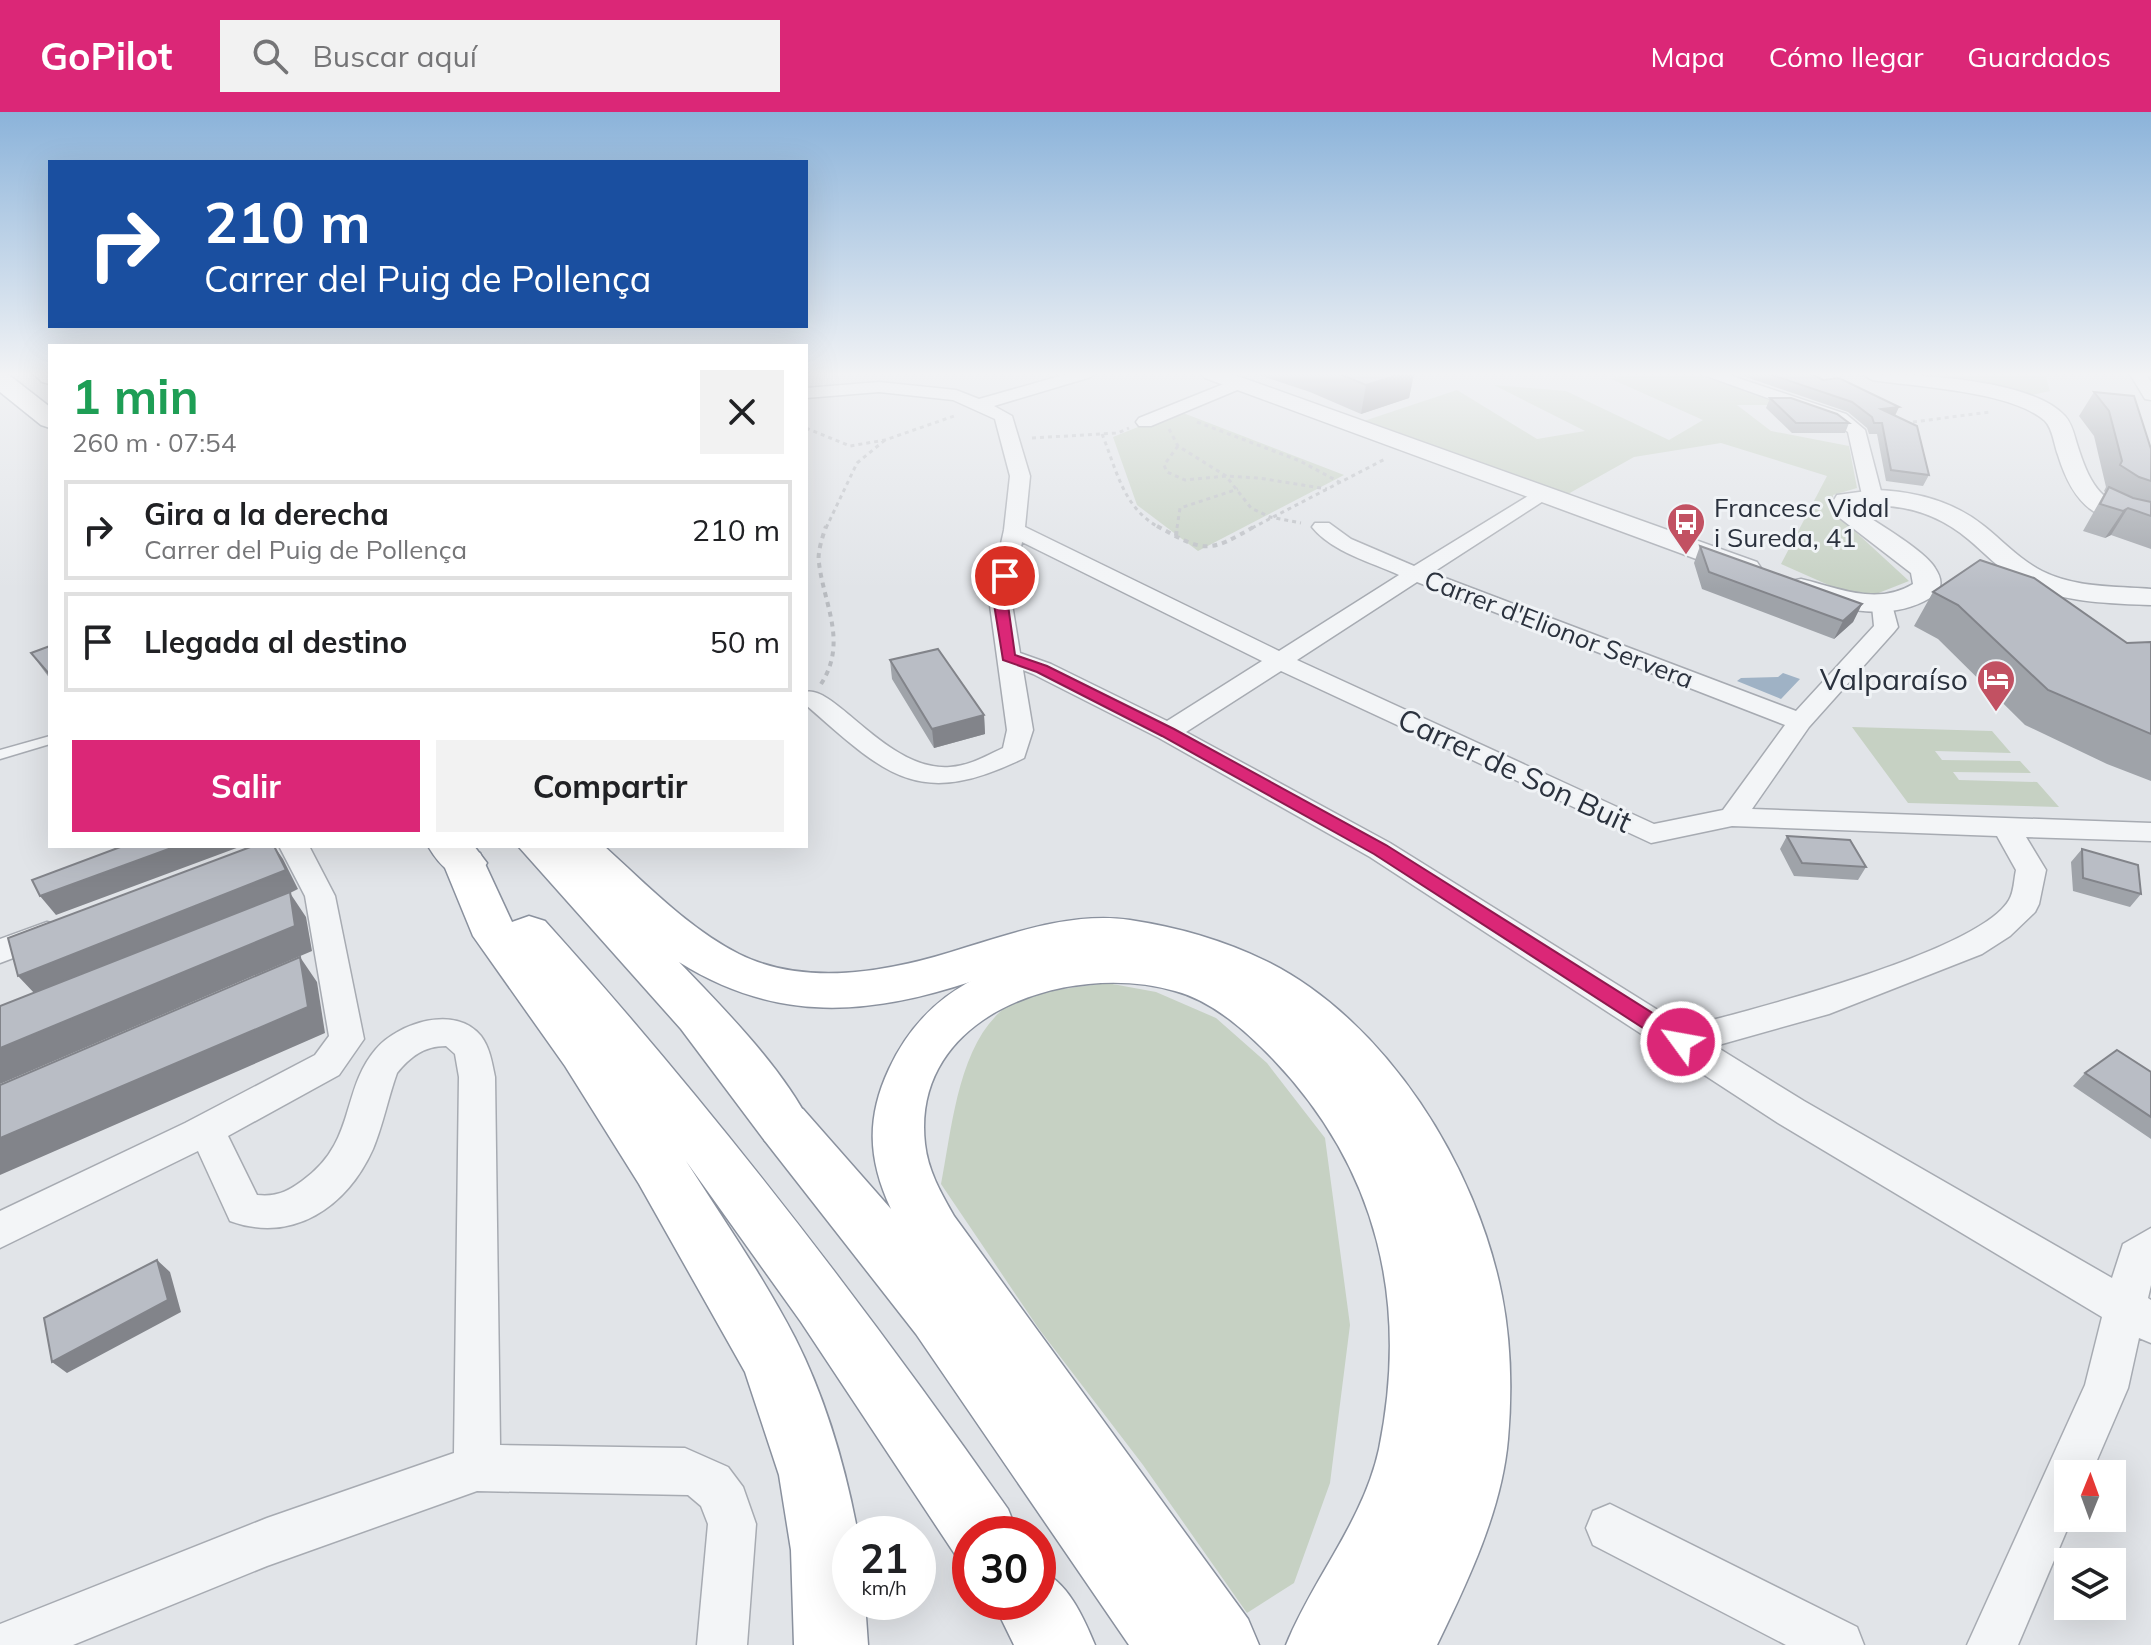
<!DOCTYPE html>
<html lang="es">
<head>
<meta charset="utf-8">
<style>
	:root { --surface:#fff; --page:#f2f2f2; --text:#202124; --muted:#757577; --line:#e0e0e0; --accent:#db2777 }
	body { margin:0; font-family:Mulish,sans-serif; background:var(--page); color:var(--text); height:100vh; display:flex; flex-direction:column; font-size:30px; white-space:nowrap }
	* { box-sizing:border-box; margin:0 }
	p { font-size:26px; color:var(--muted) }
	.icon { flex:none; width:44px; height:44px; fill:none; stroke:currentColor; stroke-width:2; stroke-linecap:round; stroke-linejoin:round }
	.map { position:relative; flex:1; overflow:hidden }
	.side { position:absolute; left:48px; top:232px; width:760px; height:504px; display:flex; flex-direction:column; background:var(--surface); border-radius:0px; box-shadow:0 8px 32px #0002 }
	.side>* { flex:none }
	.guide { position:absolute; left:48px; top:48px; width:760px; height:168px; border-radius:0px; box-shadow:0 8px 32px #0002; background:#1a4fa0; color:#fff; overflow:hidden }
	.needle { width:52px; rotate:1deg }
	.controls { position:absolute; left:2054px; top:1348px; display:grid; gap:16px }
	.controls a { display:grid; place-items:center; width:72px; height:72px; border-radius:0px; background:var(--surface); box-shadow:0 8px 32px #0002; font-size:40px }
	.speed { position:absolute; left:832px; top:1404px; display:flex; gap:16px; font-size:40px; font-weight:700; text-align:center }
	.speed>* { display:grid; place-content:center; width:104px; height:104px; border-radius:50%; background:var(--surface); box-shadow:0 8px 32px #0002; line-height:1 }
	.speed small { font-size:20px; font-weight:400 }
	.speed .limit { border:12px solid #d22; background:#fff; color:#111 }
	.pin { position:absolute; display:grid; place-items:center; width:68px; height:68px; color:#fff; margin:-34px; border:4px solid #fff; border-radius:50%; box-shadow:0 2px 8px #0007 }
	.me { position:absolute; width:88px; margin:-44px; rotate:302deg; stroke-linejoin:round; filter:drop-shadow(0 0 6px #0008) }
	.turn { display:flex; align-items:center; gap:28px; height:168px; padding:0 24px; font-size:36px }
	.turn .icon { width:104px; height:104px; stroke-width:2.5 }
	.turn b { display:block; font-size:56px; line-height:68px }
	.round { display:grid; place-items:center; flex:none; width:84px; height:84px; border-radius:0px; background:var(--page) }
	.headline { display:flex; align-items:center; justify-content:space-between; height:136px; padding:0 24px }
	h1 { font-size:48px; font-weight:700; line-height:60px; color:#1e9e55 }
	.primary-button { display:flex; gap:16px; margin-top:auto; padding:16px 24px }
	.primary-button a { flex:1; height:92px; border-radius:0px; background:var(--accent); color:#fff; font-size:32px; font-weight:700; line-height:92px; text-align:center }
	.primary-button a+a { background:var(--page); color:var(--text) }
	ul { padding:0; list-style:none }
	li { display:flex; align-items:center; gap:24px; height:100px; margin:0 16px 12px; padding:0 8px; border:4px solid var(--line); border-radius:0px }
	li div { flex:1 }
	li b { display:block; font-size:30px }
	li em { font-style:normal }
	header { display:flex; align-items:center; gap:48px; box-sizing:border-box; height:112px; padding:0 40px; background:var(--accent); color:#fff }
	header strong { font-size:38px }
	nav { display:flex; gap:44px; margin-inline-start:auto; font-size:28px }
	.search { width:560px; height:72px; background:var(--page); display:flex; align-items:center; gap:20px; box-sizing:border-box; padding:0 28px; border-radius:0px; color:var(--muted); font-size:30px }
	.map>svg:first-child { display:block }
</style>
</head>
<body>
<header>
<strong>GoPilot</strong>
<div class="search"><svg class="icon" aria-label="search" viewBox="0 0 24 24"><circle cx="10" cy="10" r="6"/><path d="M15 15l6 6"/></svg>Buscar aquí</div>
<nav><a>Mapa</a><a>Cómo llegar</a><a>Guardados</a></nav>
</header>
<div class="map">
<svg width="2151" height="1533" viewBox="0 0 2151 1533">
	<rect width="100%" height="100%" fill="#e1e4e8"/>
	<path fill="#c6d1c3" d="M1663,262H1694L1793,293H1737L1771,319L1849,334L1857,376L1833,383L1834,400L1909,469L1876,482L1842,479L1781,452L1827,364L1721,331L1634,345L1568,382L1364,309L1457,278L1537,327L1585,319L1494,273L1566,279L1669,328L1703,308L1609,266Z
		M1897,262H2045L2050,279L2027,284Z
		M1178,299L1344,363L1198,439L1137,393L1113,325Z
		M1852,615L1992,619L2011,641L1935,639L1942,648L2020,649L2031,661L1953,660L1959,668L2037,670L2059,695L1908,691Z
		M1107,871L1156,880L1216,906L1267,951L1325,1026L1350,1213L1330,1371L1294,1471L1247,1501L1143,1353L1039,1217L941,1072C952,1017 958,931 1006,895C1027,879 1081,875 1107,871Z"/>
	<path fill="#9fb2c5" d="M1783,561L1800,567L1781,587L1737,569L1741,566L1778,565Z"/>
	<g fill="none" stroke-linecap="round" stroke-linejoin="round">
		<defs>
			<path id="service" d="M50,624V632L0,647V638Z"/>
			<path id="minor" d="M1067,262H1093L1091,265L994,294L1012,304L1030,364L1025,415L1279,539L1399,463C1371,450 1332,440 1312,415L1315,411H1329L1351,427L1414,454L1541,376L1548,378L1551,382L1548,386L1432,461L1796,599L1874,514L1872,494L1875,489H1891L1898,515L1894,520L1809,615L1752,697L2151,711V729L2026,725L2046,758L2039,792L2035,800L2010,824L1982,842L1829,902L1715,934L1804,989L2112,1166L2123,1132L2151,1116V1173L2148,1186L2151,1188V1231L2139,1226L2128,1276L2091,1362H2068V1406H2072L2018,1533H1967L2085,1273L2102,1205L1778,1011L1370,745L1159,626L1033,562L1023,558L1033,618L1024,646C918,698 886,663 806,593V580C835,573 888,660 950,655C969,654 986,644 1003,636L1007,618L989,486L1004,418L1010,364L995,307L953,288L879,280L806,286V276L879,270L956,278L979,287ZM1022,430L1262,549L1167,609L1051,552L1020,541L1011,486ZM1417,470L1785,613L1723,698L1654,712L1297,548ZM1281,559L1651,731L1732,714L1997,724L2016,758C2014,767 2014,780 2009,788C1979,840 1748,899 1685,915L1390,731L1186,620Z
				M1701,262H1726L1846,302L1865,318L1882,383L1872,389L1862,383L1848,320L1834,310Z
				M2130,262H2146L2151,270V288L2145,287Z
				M1236,267L1242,268L1244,272L1242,276L1151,314H1139L1136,310L1139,306Z
				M279,734H309L335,784L364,927L339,963L228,1024L257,1083C276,1085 287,1080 302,1069C357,1030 340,979 376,937C398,911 456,892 481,924C490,936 492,951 495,965L500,1333L685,1336L728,1355L743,1375L756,1412L747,1533H697L708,1412L701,1394L688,1383L477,1379L267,1454L73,1533H0V1512L267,1406L454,1341L459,965L455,942L446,934C424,934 410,945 397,961C388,986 383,1013 373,1037C347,1095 293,1132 230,1109L198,1039L0,1136V1099L185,1011L315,943L329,924L305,784Z
				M47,810L58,813L63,821L58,829L0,851V827Z
				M1610,1392L1857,1515L1864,1533H1786L1593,1433L1586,1416L1593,1399Z"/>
			<path id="tertiary" d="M1202,262H1232L1757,450L1761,456L1757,462H1737L1205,266Z
				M1862,262C1911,262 2031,266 2065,304C2072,312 2074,322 2077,332C2091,377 2103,394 2151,403V419C2098,408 2075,398 2058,343C2054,333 2053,317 2045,309C2012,279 1916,275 1872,268Z
				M1874,378C1914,379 1953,389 1984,414C2003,429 2020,448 2042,459C2076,476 2114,474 2151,477V493C2107,491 2060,491 2020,469C2000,458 1985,441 1968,427C1936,400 1900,391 1860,394L1861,400C1879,412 1925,439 1935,456C1943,468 1943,478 1930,486C1886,512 1835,496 1791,481L1787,475L1791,469L1801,467C1839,476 1876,494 1913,472L1911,461L1836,403L1834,388L1837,383Z"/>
			<path id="trunk" d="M465,736L480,741L512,810L529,804L545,809C713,995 864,1192 1008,1397L1018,1422H970V1452L958,1447L801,1210L686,1049C723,1107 763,1164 795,1226C825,1285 846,1357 858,1422H850V1490H865L868,1533H794L791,1438L779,1363L745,1260L639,1072L565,954L473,824L443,751L450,741Z
				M1098,835C1144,836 1190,842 1232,863C1375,931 1467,1132 1453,1285C1445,1374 1408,1456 1364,1533H1286C1313,1466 1363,1410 1379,1337C1409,1190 1378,1057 1273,947C1247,920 1213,889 1175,879C1072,849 910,900 925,1032C928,1059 941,1081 954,1104L1248,1507L1259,1533H1129L916,1222L765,1029L757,1013L765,997L784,991L803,997L891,1097C868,1048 866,1006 889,957C929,870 1008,845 1098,835Z
				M1038,1457C1068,1470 1083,1504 1095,1533H1014L993,1490H1038Z"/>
			<path id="motorway" d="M0,262L9,263L50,295V316L41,313L0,280Z
				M34,262H50V272L42,270Z
				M428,734H474L487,751L480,761C454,769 441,756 428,734Z
				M518,734H604C646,772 688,816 739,842C809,877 897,858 967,835C1019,819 1075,800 1130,808C1177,815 1223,828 1266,849C1387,909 1477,1055 1502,1184C1511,1230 1512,1281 1508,1327C1502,1398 1468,1469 1437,1533H1360C1388,1465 1430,1405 1441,1329C1451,1259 1446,1186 1426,1118C1383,977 1255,844 1103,840C1057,839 1015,856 973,869C868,904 776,911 679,850C724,897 782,955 811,1013L803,1029L784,1035L765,1029L681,917Z"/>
		</defs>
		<use href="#service" stroke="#a7abb2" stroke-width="3"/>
		<use href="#minor" stroke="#a7abb2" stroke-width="3"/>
		<use href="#tertiary" stroke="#a7abb2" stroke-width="3"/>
		<use href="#trunk" stroke="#8a919e" stroke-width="3"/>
		<use href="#motorway" stroke="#8a919e" stroke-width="3"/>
		<path stroke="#bbbec3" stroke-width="3" stroke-dasharray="4 4" stroke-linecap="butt" d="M1197,310L1300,349L1341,371
			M1905,311L1990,300
			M806,316L850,334L885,328L957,303
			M1169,317L1178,334L1226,364L1251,396L1270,405L1301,411
			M1102,322C1117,359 1123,396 1160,416
			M1032,326L1118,321L1129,316
			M1178,334L1164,353L1167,360L1185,368L1226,364L1259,366L1327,377
			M826,416L857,351L885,328
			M1177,416L1180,396L1238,377
			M1252,416L1385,347"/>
		<path stroke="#bbbec3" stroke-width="4" stroke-dasharray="5 5" stroke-linecap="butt" d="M1157,414C1204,440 1208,442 1255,414
			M1176,424L1177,414
			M821,572C848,530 824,493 819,451C817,440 823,424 826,414"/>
		<use href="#service" fill="#f3f5f7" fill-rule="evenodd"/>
		<use href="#minor" fill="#f3f5f7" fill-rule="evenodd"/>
		<use href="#tertiary" fill="#f3f5f7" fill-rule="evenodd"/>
		<use href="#trunk" fill="#fff" fill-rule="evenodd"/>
		<use href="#motorway" fill="#fff" fill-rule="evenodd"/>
	</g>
	<path fill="#9fa3a9" d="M1256,262H1414L1409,286L1361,302L1310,280Z
		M1744,262H1811L1823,268L1899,295L1895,304L1929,363L1923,374L1886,369L1877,322H1869L1867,316L1848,300L1743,264Z
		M2094,280L2151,337V437L2111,423L2105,426L2083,419L2105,380L2104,379L2106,375L2094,324L2079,304Z
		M1770,286L1849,311L1845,321H1792L1766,296Z
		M1700,434L1862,492L1853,510L1834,527L1702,477L1694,451Z
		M1933,480L2127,531L2151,530V669L2107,652L2025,613L1938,527L1914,514Z
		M50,534V567L31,541Z
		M890,548L984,603L985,622L934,636L892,567Z
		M1787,724L1866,755L1858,768L1794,764L1780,737Z
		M2082,737L2141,782L2130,795L2073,779L2071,750Z
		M2151,960V1027L2073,974L2085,961Z"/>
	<path fill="#82848a" d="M1401,262H1414L1409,286L1361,302L1366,273Z
		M1899,295L1894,305L1881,297Z
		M2128,396L2111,423L2105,426L2123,399Z
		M1862,492L1853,510L1834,527L1843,509Z
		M984,603L985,622L934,636L932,617Z
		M177,734H242L56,803L40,784Z
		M274,734L283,747L298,777L290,781L306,805L312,839L0,972V936L36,883L18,864Z
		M300,845L317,870L325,921L0,1063V1026Z
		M157,1148L170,1160L181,1200L67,1261L52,1250Z"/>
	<path fill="#b9bdc5" stroke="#82848a" stroke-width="2" d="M1340,262H1401L1366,273Z
		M1769,262H1811L1823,268L1839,266L1899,295L1881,297L1917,314L1929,363L1891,358L1882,311H1874L1872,305L1852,290Z
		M2094,280L2134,284L2151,337V369L2139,365L2120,353L2122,349L2109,299Z
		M1770,286H1791L1837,302L1849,311H1796Z
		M2109,375L2133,386L2151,390V404L2128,396L2123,399L2100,392Z
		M1700,434L1862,492L1843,509L1709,460Z
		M1980,448L2034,466L2127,531L2151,530V622L2048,578L1958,493L1933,480Z
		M50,534V563L31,541Z
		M938,537L984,603L932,617L890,548Z
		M1787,724L1850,728L1866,755L1802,751Z
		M123,734H177L40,784L32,768Z
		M253,734H274L286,758L18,864L8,826Z
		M2082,737L2138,753L2141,782L2083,766Z
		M290,780L295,814L0,936V894Z
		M300,845L308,895L0,1026V973Z
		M2117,938L2151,960V1005L2085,961Z
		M157,1148L168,1188L52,1250L44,1206Z"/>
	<linearGradient id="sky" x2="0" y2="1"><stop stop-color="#8bb3da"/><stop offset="0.55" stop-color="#f2f3f5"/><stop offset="1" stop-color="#f2f3f5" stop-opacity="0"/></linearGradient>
	<rect width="2151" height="477" fill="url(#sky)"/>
	<path fill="#db2777" stroke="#8e194d" stroke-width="2" d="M1005,460L1011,464L1007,486L1015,543L1047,554L1174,617L1386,733L1689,924L1692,930L1689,936H1674L1374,742L1162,624L1037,560L1003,548L993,486L998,464Z"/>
	<defs>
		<symbol id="bus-pin" viewBox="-11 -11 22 30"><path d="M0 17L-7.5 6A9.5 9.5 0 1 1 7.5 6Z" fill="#c25162" stroke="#f0f3f6"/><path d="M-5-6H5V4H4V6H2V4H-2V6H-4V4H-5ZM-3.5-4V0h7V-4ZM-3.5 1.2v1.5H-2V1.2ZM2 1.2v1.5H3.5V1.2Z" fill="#fff"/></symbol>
		<symbol id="hotel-pin" viewBox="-11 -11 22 30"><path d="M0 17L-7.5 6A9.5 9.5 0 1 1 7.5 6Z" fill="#c25162" stroke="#f0f3f6"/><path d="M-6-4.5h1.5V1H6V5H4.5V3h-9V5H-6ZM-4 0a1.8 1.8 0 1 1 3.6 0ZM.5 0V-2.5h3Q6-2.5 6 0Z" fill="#fff"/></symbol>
	</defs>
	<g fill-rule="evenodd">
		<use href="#bus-pin" x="1664" y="388" width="44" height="60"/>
		<use href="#hotel-pin" x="1974" y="545" width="44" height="60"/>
	</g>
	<g text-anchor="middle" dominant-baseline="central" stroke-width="6" stroke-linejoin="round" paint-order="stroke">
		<g font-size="26" fill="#2b323e" stroke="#f0f3f6" text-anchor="start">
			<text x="1714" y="395">Francesc Vidal<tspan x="1714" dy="30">i Sureda, 41</tspan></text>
		</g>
		<g font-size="26" fill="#2b323e" stroke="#f0f3f6">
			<text transform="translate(1559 517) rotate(21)">Carrer d'Elionor Servera</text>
		</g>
		<g font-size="30" fill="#2b323e" stroke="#f0f3f6" text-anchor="end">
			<text x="1968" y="567">Valparaíso</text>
		</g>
		<g font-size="30" fill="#2b323e" stroke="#f0f3f6">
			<text transform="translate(1515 658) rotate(25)">Carrer de Son Buit</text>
		</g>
	</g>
</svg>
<div class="controls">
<a><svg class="needle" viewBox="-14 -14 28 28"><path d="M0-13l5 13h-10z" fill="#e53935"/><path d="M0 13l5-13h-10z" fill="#757577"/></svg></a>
<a><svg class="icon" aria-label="layers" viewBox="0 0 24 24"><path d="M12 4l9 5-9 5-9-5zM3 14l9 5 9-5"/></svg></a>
</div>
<div class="speed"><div>21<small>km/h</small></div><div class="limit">30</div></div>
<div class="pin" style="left:1005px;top:464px;background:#d93025"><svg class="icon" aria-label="arrive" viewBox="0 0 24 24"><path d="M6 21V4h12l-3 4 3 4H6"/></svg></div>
<svg class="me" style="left:1681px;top:930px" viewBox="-20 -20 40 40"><circle r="17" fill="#db2777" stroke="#fff" stroke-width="3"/><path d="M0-11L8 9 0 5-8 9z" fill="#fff"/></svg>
<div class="guide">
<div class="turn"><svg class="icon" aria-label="right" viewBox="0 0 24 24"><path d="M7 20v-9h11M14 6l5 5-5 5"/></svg><div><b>210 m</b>Carrer del Puig de Pollença</div></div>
</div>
<section class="side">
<div class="headline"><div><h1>1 min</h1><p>260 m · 07:54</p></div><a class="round"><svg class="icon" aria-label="close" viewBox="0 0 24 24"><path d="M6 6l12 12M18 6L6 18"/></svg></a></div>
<ul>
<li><svg class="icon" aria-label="right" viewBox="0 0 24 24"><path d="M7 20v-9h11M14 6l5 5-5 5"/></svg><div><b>Gira a la derecha</b><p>Carrer del Puig de Pollença</p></div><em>210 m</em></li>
<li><svg class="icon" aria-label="arrive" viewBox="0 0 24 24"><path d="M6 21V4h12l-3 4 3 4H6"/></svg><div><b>Llegada al destino</b></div><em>50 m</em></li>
</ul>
<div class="primary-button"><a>Salir</a><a>Compartir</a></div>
</section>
</div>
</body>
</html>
